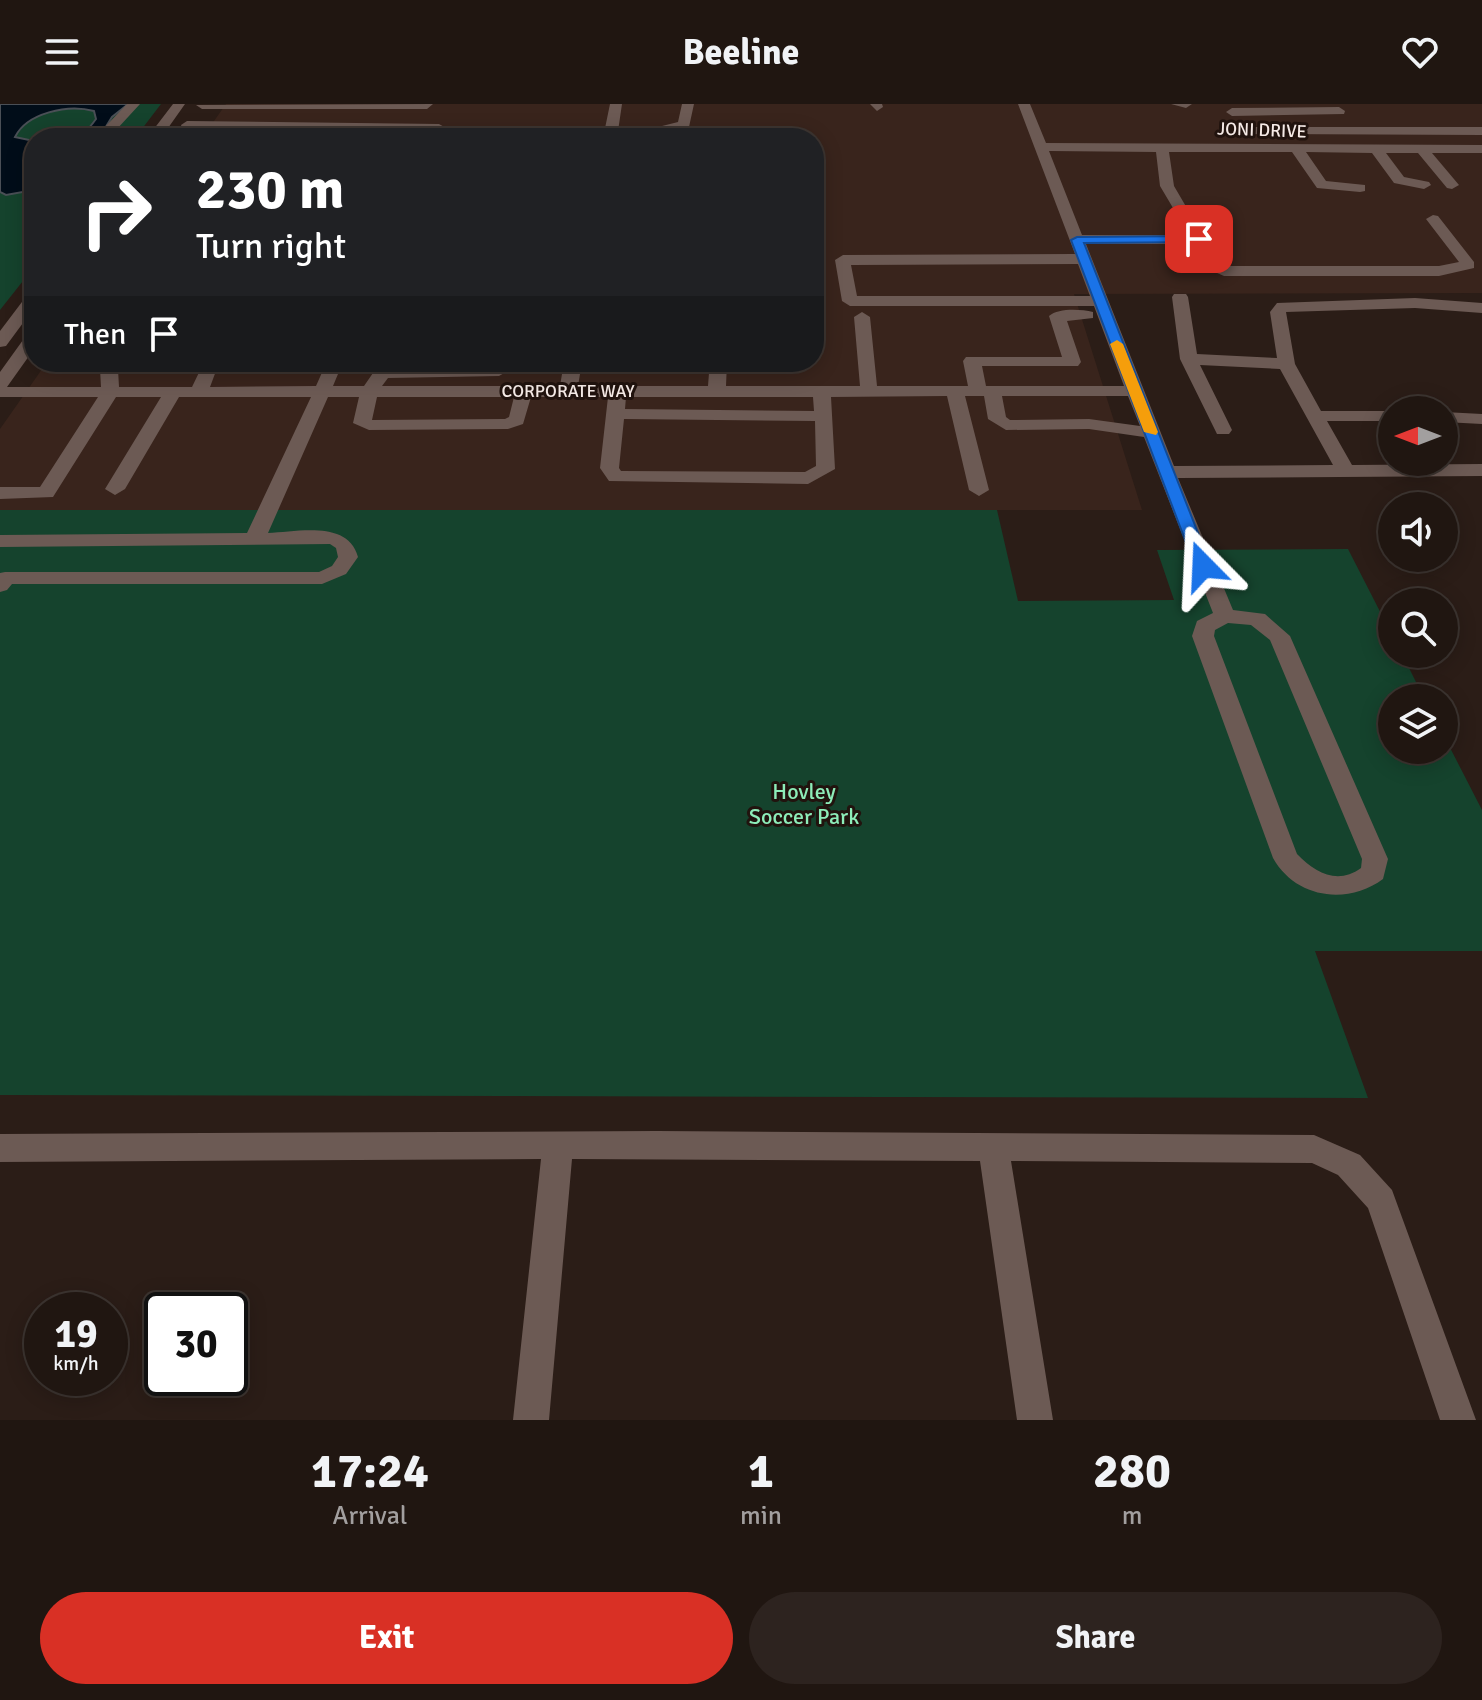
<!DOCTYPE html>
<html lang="en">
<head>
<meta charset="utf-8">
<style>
	:root { --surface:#201611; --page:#2d231f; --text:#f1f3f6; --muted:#a29f9f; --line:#3d3531; --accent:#d93025 }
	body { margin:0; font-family:Signika,sans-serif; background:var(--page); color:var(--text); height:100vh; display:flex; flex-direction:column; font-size:30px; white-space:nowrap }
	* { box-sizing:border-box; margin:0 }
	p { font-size:26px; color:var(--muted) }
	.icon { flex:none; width:44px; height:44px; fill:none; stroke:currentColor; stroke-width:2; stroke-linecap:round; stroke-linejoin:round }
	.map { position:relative; height:1316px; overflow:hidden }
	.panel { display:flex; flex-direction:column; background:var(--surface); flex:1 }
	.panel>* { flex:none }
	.guide { position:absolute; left:24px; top:24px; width:800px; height:244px; border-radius:32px; box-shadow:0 4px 20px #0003,0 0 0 2px var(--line); background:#202124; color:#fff; overflow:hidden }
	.needle { width:52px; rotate:270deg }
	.fabs { position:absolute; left:1378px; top:292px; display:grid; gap:16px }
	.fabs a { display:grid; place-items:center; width:80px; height:80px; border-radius:50%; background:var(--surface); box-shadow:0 4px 20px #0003,0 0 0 2px var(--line); font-size:40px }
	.speed { position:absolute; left:24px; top:1188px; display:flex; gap:16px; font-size:40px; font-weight:700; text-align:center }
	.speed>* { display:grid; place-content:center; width:104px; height:104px; border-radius:50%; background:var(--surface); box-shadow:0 4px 20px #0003,0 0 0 2px var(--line); line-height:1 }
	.speed small { font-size:20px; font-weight:400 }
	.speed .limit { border:4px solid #111; border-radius:12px; background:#fff; color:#111 }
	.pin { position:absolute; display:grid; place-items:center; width:68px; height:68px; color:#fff; margin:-34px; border-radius:16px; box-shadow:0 4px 12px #0006 }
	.me { position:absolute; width:88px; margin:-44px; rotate:339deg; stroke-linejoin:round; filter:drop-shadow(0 0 6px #0008) }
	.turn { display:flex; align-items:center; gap:28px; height:168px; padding:0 40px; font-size:36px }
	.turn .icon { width:104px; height:104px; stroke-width:2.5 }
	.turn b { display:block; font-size:56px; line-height:68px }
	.then { display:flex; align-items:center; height:76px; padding:0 40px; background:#0003; gap:16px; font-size:30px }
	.eta { display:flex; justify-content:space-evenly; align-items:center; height:136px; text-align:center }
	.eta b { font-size:48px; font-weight:800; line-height:56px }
	.cta { display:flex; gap:16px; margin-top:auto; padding:16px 40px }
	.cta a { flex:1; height:92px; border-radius:48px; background:var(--accent); color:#fff; font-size:32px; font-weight:800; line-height:92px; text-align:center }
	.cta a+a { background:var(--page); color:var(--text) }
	header { display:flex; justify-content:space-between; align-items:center; height:104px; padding:0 40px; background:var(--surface); font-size:36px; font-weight:800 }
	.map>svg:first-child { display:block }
</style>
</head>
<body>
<header><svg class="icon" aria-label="menu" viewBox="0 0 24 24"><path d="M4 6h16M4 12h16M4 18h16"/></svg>Beeline<svg class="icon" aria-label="heart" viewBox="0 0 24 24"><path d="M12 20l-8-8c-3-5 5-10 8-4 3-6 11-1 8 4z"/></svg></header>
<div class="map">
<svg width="1482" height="1316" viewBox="0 0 1482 1316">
	<rect width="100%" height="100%" fill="#2b1d17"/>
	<path fill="#39241c" d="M226,0H1482V189L1074,190L1142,406H0V325L47,258H814V34H202Z"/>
	<path fill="#15432d" d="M0,0H161L135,34H34V163L0,206Z
		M0,406H997L1018,497L1174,496L1157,446L1348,445L1392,531V550H1402L1424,594H1392V646H1444V632L1482,706V847H1315L1368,994L0,991Z"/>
	<path fill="#010d19" stroke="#4a4f56" stroke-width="2" d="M0,0H127V1L112,13L99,34H70C83,32 88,26 96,15L94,7C67,0 27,9 15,33L34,37V60L30,65L34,66V86L6,91L0,88Z"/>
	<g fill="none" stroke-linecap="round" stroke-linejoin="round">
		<path fill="#6c5a54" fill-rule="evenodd" d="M127,0H140L117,25L123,34H109L103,25Z
			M173,0H185L161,34H147Z
			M433,0L427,5H202L196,1Z
			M610,0H622L617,34H603Z
			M682,0H694L689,23L660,34H644L658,23L678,18Z
			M870,0H882L883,3L877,7Z
			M1018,0H1030L1046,39L1482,41V49H1432L1459,81L1452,85L1447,84L1418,49H1386L1404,73L1429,78L1431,81L1424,85L1394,79L1372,49L1306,48L1326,77L1365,81V87L1360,88L1317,84L1292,48H1169L1174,82L1219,159L1226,162H1439L1459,158L1426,115L1433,111L1438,112L1474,158V164L1439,172H1224L1208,165L1194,140H1086L1174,362L1333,361L1280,265L1200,261L1232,326L1229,330H1217L1180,255L1172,193L1174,190H1186L1188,193L1197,250L1277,254L1270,208L1277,199L1415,194L1482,199V209L1415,204L1286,208L1295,260L1321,307H1392V317H1327L1352,361L1482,360V372L1178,374L1233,506L1265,510L1290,532L1388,755L1383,775C1348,801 1296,795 1273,754L1192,532L1197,517L1213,509L1144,333L1089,325L1006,326L988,315L984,292H965L989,386L979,392L969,386L947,292L831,293L835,365L808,380L609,377L600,364L608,293H531L523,320L508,325L369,326L353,319L359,293H328L268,429C298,428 348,416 358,453L346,470L322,480H12L7,486L0,488V469L5,468H319L332,462L338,453L336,444L330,440L0,443V431L247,429L311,293H179L125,385L115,391L105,385L161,293H116L53,393L0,395V383H40L98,293H0V268L28,229L34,228V245L7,283H101L100,265L95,258H113L118,265L119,283H192L204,258H343L333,282H364L373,269L384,264L496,262L502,258H524L499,272L388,274L382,282H560L564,258H582L578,282H708L709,269L686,258H727L726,282H860L854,213L862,208L870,213L877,282H968L963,257L966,253H1062L1049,212C1058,204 1080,205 1093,208V214L1067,217L1081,258L1078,262H982L986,282H1124L1094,202H850L842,197L835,156L843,151L1075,150ZM1049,47L1156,48L1160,82L1189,131H1082ZM1078,160L1090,192H857L851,161ZM324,264L316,282L210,283L216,267ZM1002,292H1128L1140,322L1089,315L1010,316L1006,313ZM377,293H514L509,313L505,315L372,316ZM626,293H813L814,307L625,305ZM624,315L815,317L816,362L805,368L621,367L619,364ZM1228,519L1251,521L1270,536L1362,755L1361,764C1338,781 1315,769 1297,750L1214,532L1215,526Z
			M1171,0H1192L1186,4Z
			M1339,3L1345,7L1344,10L1232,12L1226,8L1232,4Z
			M187,17L439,20L446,24L439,28L182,24L181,21Z
			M1246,23H1482V31L1241,30L1239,27Z
			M34,188V204L6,242L0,243V227L28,190Z
			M1444,308L1482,310V320L1444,318Z
			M657,1027L1314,1031L1360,1051L1392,1086L1476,1316H1440L1368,1104L1338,1071L1312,1059L1011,1057L1053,1316H1017L980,1057L572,1055L549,1316H513L541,1055L0,1058V1030Z"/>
	</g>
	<path fill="#1a73e8" stroke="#114b97" stroke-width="2" d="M1199,132L1205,135L1203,138L1084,139L1211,462L1203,467L1195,462L1071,136L1077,133Z"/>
	<path fill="#f59e0b" d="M1117,236L1123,240L1158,328L1156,331L1144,328L1110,240Z"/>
	<g text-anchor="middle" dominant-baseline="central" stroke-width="6" stroke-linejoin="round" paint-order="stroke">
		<g font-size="18" fill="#f5eae6" stroke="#21130e">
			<text transform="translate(1262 26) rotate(2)">JONI DRIVE</text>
			<text x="568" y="287">CORPORATE WAY</text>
		</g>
		<g font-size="22" fill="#8dedb9" stroke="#21130e">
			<text x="804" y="687">Hovley<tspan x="804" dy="25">Soccer Park</tspan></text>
		</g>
	</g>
</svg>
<div class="fabs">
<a><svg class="needle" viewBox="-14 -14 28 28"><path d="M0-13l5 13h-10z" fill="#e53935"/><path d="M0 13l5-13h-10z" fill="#a29f9f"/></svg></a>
<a><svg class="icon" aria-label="sound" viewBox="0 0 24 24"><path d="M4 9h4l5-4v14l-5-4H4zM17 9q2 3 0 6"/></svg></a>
<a><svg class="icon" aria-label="search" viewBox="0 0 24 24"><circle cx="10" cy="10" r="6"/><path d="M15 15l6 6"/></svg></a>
<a><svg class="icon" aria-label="layers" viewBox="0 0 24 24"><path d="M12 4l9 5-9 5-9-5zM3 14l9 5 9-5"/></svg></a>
</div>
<div class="speed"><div>19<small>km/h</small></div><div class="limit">30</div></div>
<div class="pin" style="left:1199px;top:135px;background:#d93025"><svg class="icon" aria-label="arrive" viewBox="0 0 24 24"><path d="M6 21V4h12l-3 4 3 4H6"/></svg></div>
<svg class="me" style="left:1203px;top:462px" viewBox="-20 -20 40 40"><path d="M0-17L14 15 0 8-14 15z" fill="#1a73e8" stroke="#fff" stroke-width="4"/></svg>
<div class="guide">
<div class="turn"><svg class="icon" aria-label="right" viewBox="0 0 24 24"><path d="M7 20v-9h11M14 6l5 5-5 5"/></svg><div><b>230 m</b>Turn right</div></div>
<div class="then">Then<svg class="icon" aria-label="arrive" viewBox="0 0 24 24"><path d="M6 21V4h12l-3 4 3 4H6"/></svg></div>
</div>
</div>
<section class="panel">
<div class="eta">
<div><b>17:24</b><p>Arrival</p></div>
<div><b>1</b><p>min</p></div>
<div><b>280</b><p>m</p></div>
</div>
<div class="cta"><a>Exit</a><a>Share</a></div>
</section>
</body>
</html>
